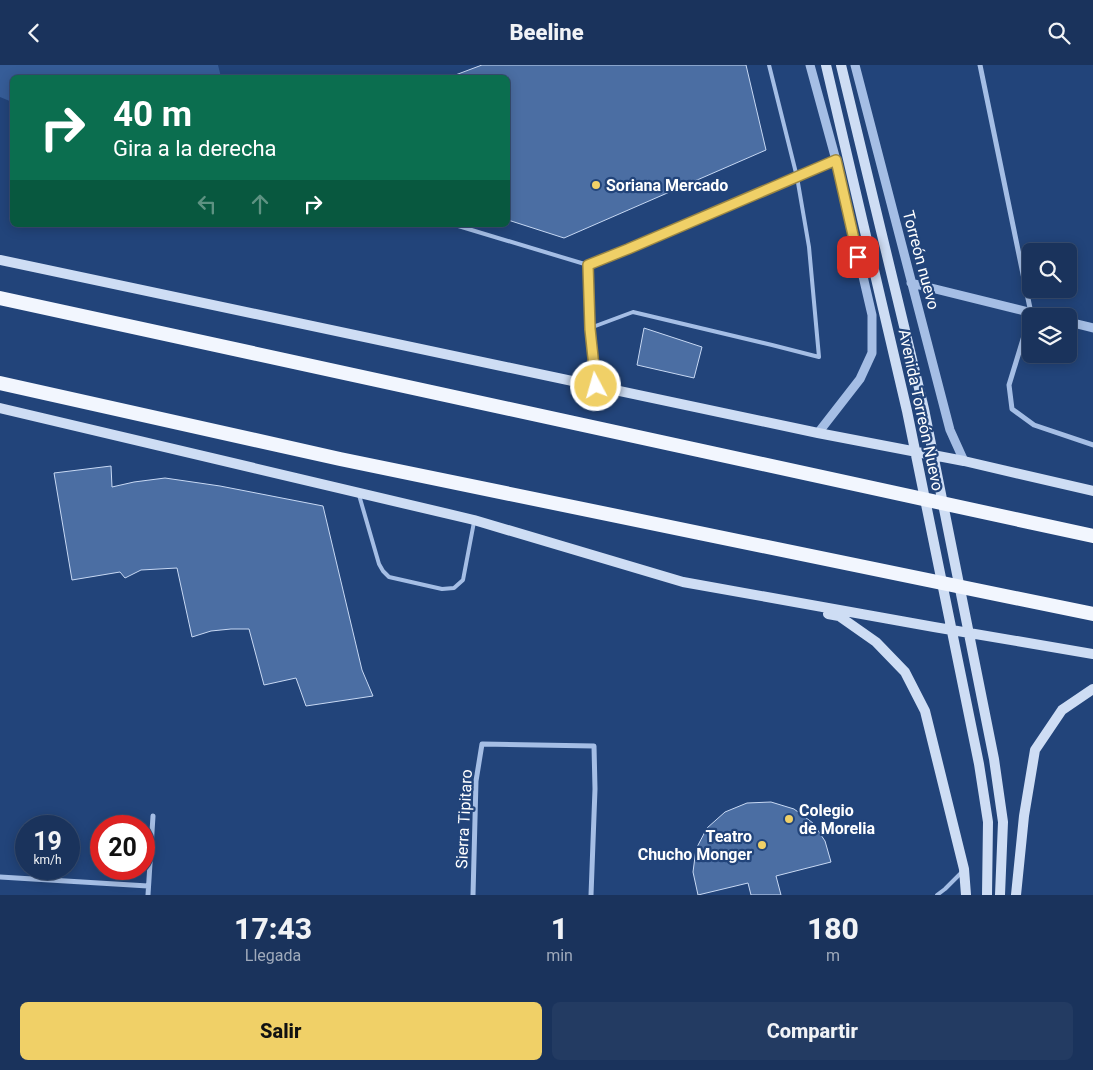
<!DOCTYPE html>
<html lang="es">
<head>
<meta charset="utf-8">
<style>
	:root { --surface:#1a335c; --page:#233b62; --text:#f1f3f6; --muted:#9faabb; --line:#384e72; --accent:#f0d067 }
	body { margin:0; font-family:Roboto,sans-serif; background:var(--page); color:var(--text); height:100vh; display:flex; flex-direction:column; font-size:19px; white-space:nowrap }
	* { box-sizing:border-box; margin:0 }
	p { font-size:16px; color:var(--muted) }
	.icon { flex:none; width:28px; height:28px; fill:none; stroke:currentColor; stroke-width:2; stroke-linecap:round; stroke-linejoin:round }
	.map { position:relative; height:830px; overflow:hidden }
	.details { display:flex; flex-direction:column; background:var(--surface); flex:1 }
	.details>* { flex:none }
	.hud { position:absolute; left:10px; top:10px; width:500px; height:152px; border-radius:8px; box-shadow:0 2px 12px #0003,0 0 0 1px var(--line); background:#0b6e4f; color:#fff; overflow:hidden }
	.fabs { position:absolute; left:1022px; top:178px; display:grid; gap:10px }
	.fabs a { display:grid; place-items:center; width:55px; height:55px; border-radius:8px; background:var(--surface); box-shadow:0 2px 12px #0003,0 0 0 1px var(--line); font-size:25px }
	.speed { position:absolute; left:15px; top:750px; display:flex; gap:10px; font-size:25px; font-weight:700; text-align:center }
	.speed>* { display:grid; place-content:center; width:65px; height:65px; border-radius:50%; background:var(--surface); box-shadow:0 2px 12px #0003,0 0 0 1px var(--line); line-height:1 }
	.speed small { font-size:12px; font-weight:400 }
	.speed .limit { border:8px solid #d22; background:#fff; color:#111 }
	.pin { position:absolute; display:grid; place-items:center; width:42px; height:42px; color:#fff; margin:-21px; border-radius:10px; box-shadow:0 2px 8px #0006 }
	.me { position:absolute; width:55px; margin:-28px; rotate:354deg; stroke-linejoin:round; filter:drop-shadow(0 0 4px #0008) }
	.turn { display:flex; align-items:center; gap:18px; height:105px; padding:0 20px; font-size:22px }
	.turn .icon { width:65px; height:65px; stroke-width:2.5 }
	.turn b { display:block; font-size:35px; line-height:42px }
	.lanes { display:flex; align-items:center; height:48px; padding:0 20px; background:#0003; justify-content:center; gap:25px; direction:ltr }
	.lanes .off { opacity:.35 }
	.eta { display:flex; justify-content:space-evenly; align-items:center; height:85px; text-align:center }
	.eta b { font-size:30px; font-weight:800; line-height:35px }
	.primary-button { display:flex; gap:10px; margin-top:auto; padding:10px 20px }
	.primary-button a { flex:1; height:58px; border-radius:8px; background:var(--accent); color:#111; font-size:20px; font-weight:800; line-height:58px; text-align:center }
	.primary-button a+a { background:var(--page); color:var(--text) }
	header { display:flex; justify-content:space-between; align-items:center; height:65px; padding:0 20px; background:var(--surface); font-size:22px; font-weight:800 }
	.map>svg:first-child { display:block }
</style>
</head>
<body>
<header><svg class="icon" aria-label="back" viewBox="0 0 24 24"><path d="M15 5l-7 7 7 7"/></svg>Beeline<svg class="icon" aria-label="search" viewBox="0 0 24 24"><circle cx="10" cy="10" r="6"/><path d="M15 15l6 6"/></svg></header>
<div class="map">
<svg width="1093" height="830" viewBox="0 0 1093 830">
	<rect width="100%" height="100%" fill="#22447a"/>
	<path fill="#365d98" d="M0,0H218L221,12H12V37L0,32Z"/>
	<path fill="#4b6ea3" stroke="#c8d9f4" d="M482,0H746L766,85L564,173L508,155V12H450Z
		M644,263L702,282L694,313L637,300Z
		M111,401L112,422L134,417L165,413L220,421L323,441L362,605L373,631L306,641L296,613L264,620L249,564H231L211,566L192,572L177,503L141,505L125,513L120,507L72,515L54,408Z
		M771,737L794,744L813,758L825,776L831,797L776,811L781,830H751L748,818L698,830L693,807L696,784L707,763L725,747L747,738Z"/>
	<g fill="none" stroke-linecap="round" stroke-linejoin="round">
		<path stroke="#a5bee5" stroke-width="4" d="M455,160L588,200L628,184L835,95
			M588,200L590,263L596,319
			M590,263L633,247L772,280L819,292L809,182L797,112L769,0
			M359,430L379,499L383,506L389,512L442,524L454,523L463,515L474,457
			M937,830L945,824L963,806"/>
		<path stroke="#a5bee5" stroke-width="5" d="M980,0L1031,248L1009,320L1012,344L1034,360L1093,380
			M0,812L148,821
			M148,830L153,751
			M473,830L476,716L482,679L594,681L595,724L591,830"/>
		<path stroke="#a5bee5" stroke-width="9" d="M810,0L836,95L872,250V288L860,314L818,368
			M855,0L950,365L964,396
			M911,218L1045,251
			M1069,257L1093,263"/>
		<path stroke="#ceddf4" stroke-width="10" d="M826,0L907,346L979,699L988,757L987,830
			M841,0L924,344L994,694L1003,757L1000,830
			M0,195L818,368L964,396L1093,426
			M0,343L474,455L683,517L934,562L1093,589
			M828,549L839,551L876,577L905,607L925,646L964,804L966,830
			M1016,830L1024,751L1035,685L1062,645L1093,624"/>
		<path stroke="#f2f6fe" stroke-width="14" d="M0,233L1093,471
			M0,318L340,394L1093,549"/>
	</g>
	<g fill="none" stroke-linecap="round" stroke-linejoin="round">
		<defs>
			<path id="route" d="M596,321L590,264L588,200L628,184L836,95L858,192"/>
		</defs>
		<use href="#route" stroke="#9c8743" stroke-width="12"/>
		<use href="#route" stroke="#f0d067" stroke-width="9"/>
	</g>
	<g fill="#f0d067" stroke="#22447a" stroke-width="2">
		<circle cx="596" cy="120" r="5"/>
		<circle cx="789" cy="754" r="5"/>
		<circle cx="762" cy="780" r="5"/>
	</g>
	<g text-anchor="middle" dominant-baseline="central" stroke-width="4.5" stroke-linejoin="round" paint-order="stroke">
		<g font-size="16" font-weight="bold" fill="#fff" stroke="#22447a" text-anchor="start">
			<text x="606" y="120">Soriana Mercado</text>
			<text x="799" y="745">Colegio<tspan x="799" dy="18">de Morelia</tspan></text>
			<text x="752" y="771" text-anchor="end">Teatro<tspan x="752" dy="18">Chucho Monger</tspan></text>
		</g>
		<g font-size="16" fill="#fff" stroke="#22447a">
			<text transform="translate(921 195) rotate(75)">Torreón nuevo</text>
			<text transform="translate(921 345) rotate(78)">Avenida Torreón Nuevo</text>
			<text transform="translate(464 754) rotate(-87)">Sierra Tipitaro</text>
		</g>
	</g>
</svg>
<div class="fabs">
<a><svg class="icon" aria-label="search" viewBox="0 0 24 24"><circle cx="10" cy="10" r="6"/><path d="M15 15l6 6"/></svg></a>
<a><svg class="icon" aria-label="layers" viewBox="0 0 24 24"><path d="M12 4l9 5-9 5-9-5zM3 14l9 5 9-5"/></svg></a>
</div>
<div class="speed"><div>19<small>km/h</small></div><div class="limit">20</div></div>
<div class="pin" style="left:858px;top:192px;background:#d93025"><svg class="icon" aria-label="arrive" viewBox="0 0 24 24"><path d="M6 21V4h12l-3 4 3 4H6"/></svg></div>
<svg class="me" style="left:596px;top:321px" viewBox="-20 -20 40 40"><circle r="17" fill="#f0d067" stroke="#fff" stroke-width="3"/><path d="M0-11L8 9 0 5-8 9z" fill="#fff"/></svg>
<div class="hud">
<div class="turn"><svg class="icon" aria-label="right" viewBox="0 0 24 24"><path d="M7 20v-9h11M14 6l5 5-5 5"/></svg><div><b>40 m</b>Gira a la derecha</div></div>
<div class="lanes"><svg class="icon off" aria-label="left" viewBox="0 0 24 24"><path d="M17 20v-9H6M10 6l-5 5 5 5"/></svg><svg class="icon off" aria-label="ahead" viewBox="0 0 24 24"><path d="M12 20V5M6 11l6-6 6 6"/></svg><svg class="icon" aria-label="right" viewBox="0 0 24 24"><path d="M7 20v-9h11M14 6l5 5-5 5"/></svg></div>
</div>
</div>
<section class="details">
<div class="eta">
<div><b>17:43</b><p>Llegada</p></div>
<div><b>1</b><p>min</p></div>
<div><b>180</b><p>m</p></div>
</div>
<div class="primary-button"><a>Salir</a><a>Compartir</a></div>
</section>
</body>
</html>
